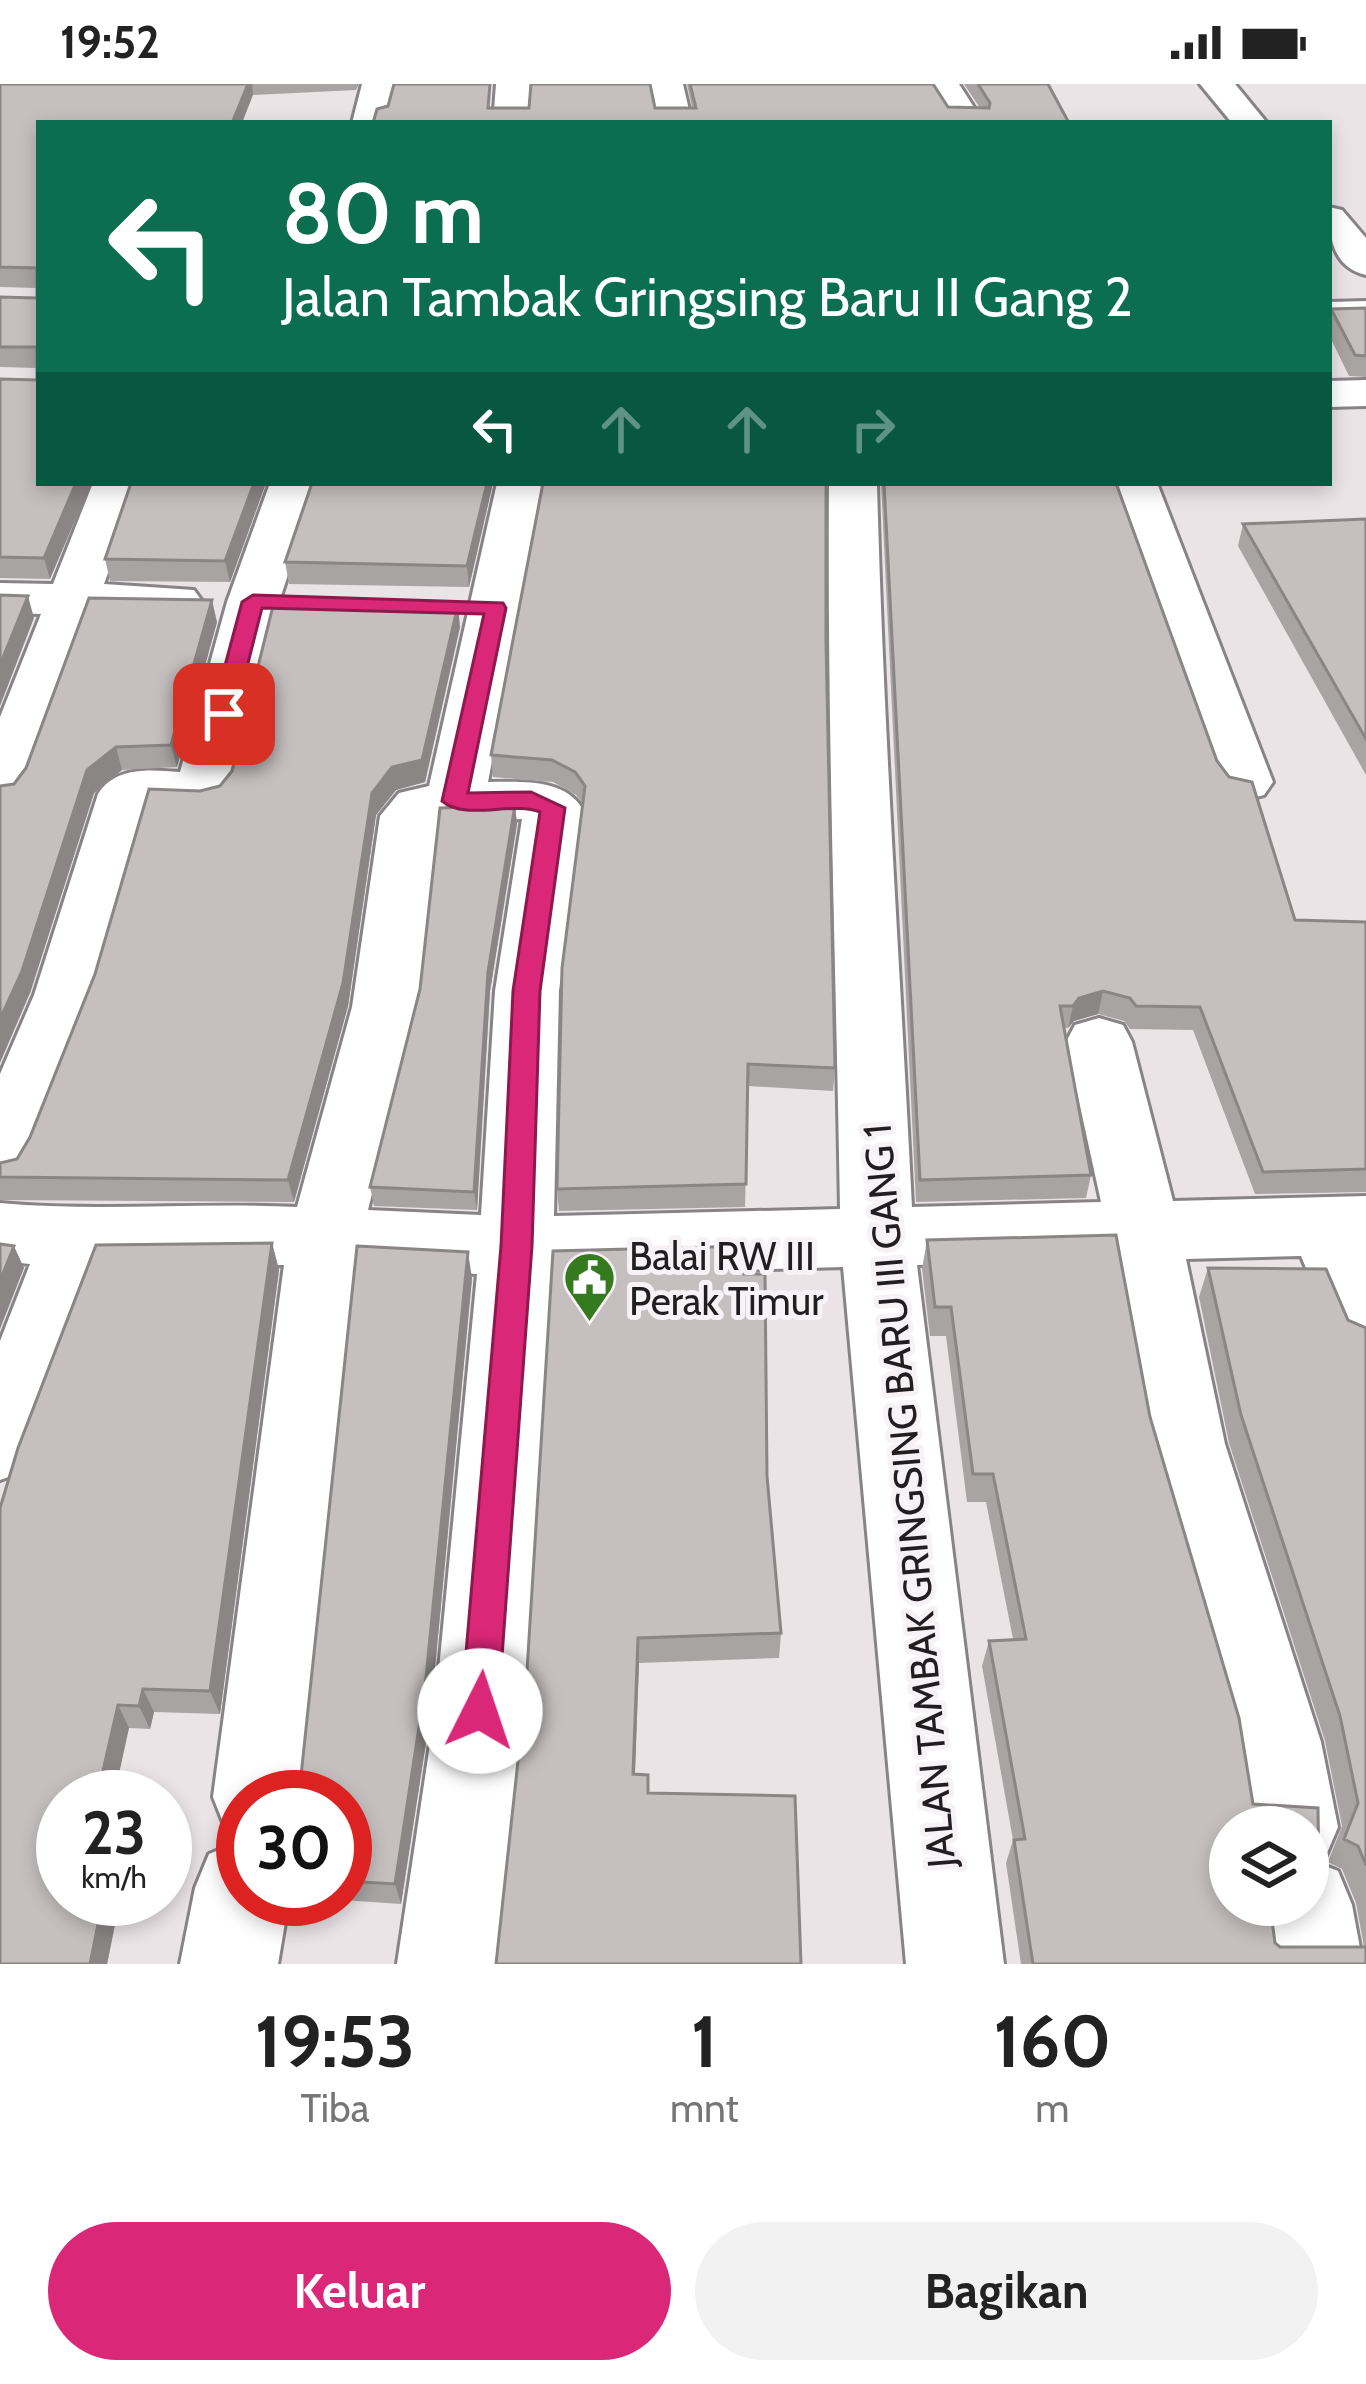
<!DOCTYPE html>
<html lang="id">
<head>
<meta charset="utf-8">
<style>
	:root { --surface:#fff; --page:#f2f2f2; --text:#222; --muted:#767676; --accent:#db2777 }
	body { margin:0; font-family:Cabin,sans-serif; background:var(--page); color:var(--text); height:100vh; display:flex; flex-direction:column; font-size:45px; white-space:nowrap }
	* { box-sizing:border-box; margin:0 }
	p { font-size:39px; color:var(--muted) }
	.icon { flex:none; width:66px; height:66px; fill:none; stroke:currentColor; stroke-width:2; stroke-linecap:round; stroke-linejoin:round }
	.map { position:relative; height:1880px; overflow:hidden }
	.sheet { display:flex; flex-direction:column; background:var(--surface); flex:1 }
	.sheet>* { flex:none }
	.top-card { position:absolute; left:36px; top:36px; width:1296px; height:366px; border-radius:0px; box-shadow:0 6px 18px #0003; background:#0b6e4f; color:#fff; overflow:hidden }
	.controls { position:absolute; left:1209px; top:1722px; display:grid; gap:24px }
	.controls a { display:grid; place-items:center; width:120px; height:120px; border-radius:50%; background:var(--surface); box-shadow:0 6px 18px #0003; font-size:60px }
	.speed { position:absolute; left:36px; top:1686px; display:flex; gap:24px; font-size:60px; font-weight:700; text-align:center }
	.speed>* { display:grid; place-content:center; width:156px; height:156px; border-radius:50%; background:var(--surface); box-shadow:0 6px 18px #0003; line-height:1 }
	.speed small { font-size:30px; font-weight:400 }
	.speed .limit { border:18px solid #d22; background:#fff; color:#111 }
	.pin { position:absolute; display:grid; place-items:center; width:102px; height:102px; color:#fff; margin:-51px; border-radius:24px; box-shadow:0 6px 18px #0006 }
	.me { position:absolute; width:132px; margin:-66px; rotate:4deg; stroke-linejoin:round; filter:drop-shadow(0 0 9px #0008) }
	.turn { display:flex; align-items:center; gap:42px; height:252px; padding:0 48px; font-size:54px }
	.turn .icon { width:156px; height:156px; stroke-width:2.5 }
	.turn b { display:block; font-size:84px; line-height:102px }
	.lanes { display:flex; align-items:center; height:114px; padding:0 48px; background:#0003; justify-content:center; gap:60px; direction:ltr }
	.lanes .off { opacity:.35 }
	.eta { display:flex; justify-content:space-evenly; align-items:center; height:204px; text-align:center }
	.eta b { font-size:72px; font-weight:800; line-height:84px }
	.primary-button { display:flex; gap:24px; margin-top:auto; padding:24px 48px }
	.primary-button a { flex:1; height:138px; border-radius:72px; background:var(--accent); color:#fff; font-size:48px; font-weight:800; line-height:138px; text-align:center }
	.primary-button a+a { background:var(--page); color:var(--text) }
	.status { display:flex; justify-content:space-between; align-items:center; height:84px; padding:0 60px; background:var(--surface); direction:ltr }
	.status svg { height:33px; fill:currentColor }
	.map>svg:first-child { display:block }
</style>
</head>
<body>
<div class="status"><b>19:52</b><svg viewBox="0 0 49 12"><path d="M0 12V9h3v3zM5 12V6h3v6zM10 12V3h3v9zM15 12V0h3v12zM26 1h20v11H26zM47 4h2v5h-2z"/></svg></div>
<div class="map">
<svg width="1366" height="1880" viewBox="0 0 1366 1880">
	<rect width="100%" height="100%" fill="#eae4e7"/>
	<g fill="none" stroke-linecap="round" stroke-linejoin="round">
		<defs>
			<path id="minor" d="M362,0H396L386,39H352Z
				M496,0H530L527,39H493Z
				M649,0H683L692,39H658Z
				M925,0H959L984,39H950Z
				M1200,0H1235L1267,39H1232Z
				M1329,123L1342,126L1366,154V191C1332,183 1329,152 1329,123Z
				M1366,217V241L1329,242V218Z
				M1366,296V322L1329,323V297Z
				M93,399H141L104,500L194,506L202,517L194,528L176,532L92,531L29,705L20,718L0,723V633L41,530L0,529V499L53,500Z
				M270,399H318L279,518L233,707L224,720L204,725L152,723L98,911L35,1074L25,1093L0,1101V990L34,911L98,710C116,682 150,686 180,688L227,518Z
				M497,399H545L488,698C520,698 563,694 582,724L559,907L554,1132L840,1125C836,882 827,641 829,399H877C883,641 900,881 912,1123L1101,1118L1066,958L1075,941L1099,934L1123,941L1132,958L1173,1117L1366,1112V1273L1339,1263L1301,1172L1186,1175L1225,1360L1321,1658L1338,1743L1324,1776L1318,1779L1338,1787L1352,1821L1363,1880H1265L1256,1821H1308V1743H1244L1231,1658L1145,1360L1112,1176L917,1181L1004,1880H906L843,1183L551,1191L525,1627L495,1880H397L435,1627L477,1190L358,1184L305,1713H243V1753L226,1746L213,1713L284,1181L103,1183L28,1386L0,1396V1257L30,1180L0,1177V1119C99,1128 197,1118 297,1123L352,923L380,732L399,709L429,702ZM522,735L495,907L481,1131L368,1126L418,923L438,738Z
				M1109,399H1157L1273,698L1264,711L1244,716L1224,711L1215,698Z
				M243,1756V1815H289L278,1880H180L195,1804L209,1770Z"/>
		</defs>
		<use href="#minor" stroke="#888386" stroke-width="6"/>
		<use href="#minor" fill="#fff" fill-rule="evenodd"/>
	</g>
	<path fill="#a9a4a4" d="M0,0H359L356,6L253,11L39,39L50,495L0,494V295L37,296V284L0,283V213L37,214V204L0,203Z
		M687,0H933L948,23L980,24L964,0H1048L1069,39L491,24H692Z
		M1366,224V293L1349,292L1329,251V234L1331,225Z
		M266,399L230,498L110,497L105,475Z
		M493,399L469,503L289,500L285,478Z
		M881,399H1116L1217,677L1295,836L1366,838V1108L1255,1110L1193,946L1130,945L1124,937L1098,930L1074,937L1068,944H1064L1091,1091L1086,1114L916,1118Z
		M1366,435V691L1238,462L1243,440Z
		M217,538L177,683L122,686L94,709L30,909L14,700Z
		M460,543L425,698L396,706L376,731L348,922L294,1118L0,1116V1079L17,1075L30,1053L200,707L220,702Z
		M826,558L835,984L833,1007L748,1002L745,1123L559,1127L557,1105L583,720L576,711L553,698L493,693L491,671Z
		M515,721L517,740L490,907L477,1126L374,1122L370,1103Z
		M1116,1151L1150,1333L1239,1634L1253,1720L1318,1724L1319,1794L1308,1810V1743H1230V1821H1270L1275,1859L1280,1863H1364L1356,1819L1342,1785L1328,1778L1342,1742L1325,1657L1229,1359L1199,1213L1208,1184L1326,1185L1348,1236L1366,1244V1880H1021L1006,1779L1013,1756L982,1582L989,1557L1013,1555L986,1418H967L946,1252H930L922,1185L927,1156Z
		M272,1159L279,1186L220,1630L154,1628L150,1645L129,1644L63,1815H115L119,1821L107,1880H0Z
		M744,1190L767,1392L781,1549L779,1574L639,1579L635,1690L496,1880Z
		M472,1194L431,1626L401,1820L327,1815H345V1713L301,1692Z"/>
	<path fill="#8a8686" d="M248,0H252L253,11L242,39H232Z
		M76,399H91L50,495L44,474Z
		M254,399H266L230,498L225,477Z
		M487,399H493L469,503L467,482Z
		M28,512L34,534L0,622V581Z
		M212,516L217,538L177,683L171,661Z
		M458,521L460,543L425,698L396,706L376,731L348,922L294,1118L288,1096L372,709Z
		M116,663L122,686L94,709L30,909L0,979V935L87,686Z
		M515,721L517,740L490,907L477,1126L474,1108L488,888Z
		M1103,907L1098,930L1074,937L1068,944L1073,922L1079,914Z
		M272,1159L279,1186L220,1630L210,1607Z
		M14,1162L24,1184L0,1245V1197Z
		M468,1168L472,1194L431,1626L401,1820L395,1800Z
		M638,1554L639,1579L634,1713L633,1690Z
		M143,1605L154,1628L150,1645L139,1622Z
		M118,1621L129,1644L114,1713H97Z
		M103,1815H115L119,1821L107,1880H90Z"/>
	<path fill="#c5bfbf" stroke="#8a8686" stroke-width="3" d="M0,0H248L232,39H39V399H76L44,474L0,473V295L37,296V263H0V213L37,214V184L0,183Z
		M394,0H490L488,24H529L531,0H650L655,24H696L690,0H933L948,23L989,24L990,19L978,0H1048L1069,39H373L377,25L388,22Z
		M1366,224V272L1355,271L1331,225Z
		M131,399H254L225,477L105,475Z
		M312,399H487L467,482L285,478Z
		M543,399H826V558L835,984L748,980L746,1100L557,1105L562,884L585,702L575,688L552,676L491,671Z
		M884,399H1116L1217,677L1229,693L1252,698L1295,836L1366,838V1085L1263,1088L1200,923L1136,922L1130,914L1103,907L1079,914L1073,922H1060L1091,1091L920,1096Z
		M1366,435V655L1243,440Z
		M0,511L28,512L0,581Z
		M89,514L212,516L171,661L116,663L87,686L22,887L0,935V702L14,700L26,684Z
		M274,518L458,521L422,676L392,683L372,709L343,899L288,1096L0,1093V1079L17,1075L30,1053L95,890L149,705L200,707L220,702L232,687Z
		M515,721L488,888L474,1108L370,1103L420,905L440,724Z
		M1116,1151L1150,1333L1239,1634L1253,1720L1318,1724L1319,1794H1308V1743H1230V1821H1270L1275,1859L1280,1863H1366V1880H1033L1014,1756L1025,1755L989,1557L1026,1555L993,1390H973L951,1223H935L927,1156Z
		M272,1159L210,1607L143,1605L139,1622L118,1621L97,1713H63V1815H103L90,1880H0V1424L18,1364L96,1161Z
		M0,1160L14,1162L0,1197Z
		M357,1162L468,1168L425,1604L395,1800L345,1797V1713H265L268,1696L301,1692Z
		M745,1162L744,1190H765L767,1392L781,1549L638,1554L633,1690L648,1691V1709L795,1712L801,1880H496L526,1603L553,1167Z
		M1208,1184L1326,1185L1348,1236L1366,1244V1781L1358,1762L1344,1755L1358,1719L1340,1632L1241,1331Z"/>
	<path fill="#db2777" stroke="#8e194d" stroke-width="3" d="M253,511L503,519L506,524L468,709L531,708L565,724L540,907L532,1162L498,1627L493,1640L480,1645L467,1640L461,1627L501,1162L513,907L540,728C512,717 465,737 442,717L484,530L262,524L235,630L232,635H215L212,630L242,518Z"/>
	<defs>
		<symbol id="civic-pin" viewBox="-11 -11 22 30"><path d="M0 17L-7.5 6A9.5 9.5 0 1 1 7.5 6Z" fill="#347b1f" stroke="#f7f2f5"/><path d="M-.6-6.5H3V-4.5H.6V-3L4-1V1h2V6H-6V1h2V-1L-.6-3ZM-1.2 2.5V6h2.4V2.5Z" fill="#fff"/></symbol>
	</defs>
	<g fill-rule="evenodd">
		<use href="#civic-pin" x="560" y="1164" width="59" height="81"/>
	</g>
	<g text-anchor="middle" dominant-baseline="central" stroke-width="10" stroke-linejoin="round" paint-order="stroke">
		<g font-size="39" fill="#201e1f" stroke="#f7f2f5" text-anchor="start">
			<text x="629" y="1172">Balai RW III<tspan x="629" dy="45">Perak Timur</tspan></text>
		</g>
		<g font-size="39" fill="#201e1f" stroke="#f7f2f5">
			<text transform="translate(909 1412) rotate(-95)">JALAN TAMBAK GRINGSING BARU III GANG 1</text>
		</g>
	</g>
</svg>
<div class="controls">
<a><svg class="icon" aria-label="layers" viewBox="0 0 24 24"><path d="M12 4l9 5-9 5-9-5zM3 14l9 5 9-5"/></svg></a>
</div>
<div class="speed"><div>23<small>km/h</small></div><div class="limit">30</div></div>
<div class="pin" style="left:224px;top:630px;background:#d93025"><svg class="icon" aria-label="arrive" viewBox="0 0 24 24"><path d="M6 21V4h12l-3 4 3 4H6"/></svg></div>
<svg class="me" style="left:480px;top:1627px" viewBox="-20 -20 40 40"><circle r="19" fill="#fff"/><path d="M0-13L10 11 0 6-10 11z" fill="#db2777"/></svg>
<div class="top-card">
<div class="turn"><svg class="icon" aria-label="left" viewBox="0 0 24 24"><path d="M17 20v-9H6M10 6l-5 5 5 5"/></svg><div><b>80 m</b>Jalan Tambak Gringsing Baru II Gang 2</div></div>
<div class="lanes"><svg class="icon" aria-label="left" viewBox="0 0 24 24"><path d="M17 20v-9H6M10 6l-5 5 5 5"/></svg><svg class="icon off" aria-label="ahead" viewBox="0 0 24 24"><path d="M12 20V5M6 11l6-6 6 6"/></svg><svg class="icon off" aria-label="ahead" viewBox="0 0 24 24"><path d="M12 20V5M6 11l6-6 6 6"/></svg><svg class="icon off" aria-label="right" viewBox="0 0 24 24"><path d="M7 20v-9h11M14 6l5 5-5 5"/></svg></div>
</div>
</div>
<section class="sheet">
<div class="eta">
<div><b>19:53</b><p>Tiba</p></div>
<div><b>1</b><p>mnt</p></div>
<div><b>160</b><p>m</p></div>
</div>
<div class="primary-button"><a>Keluar</a><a>Bagikan</a></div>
</section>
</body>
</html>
